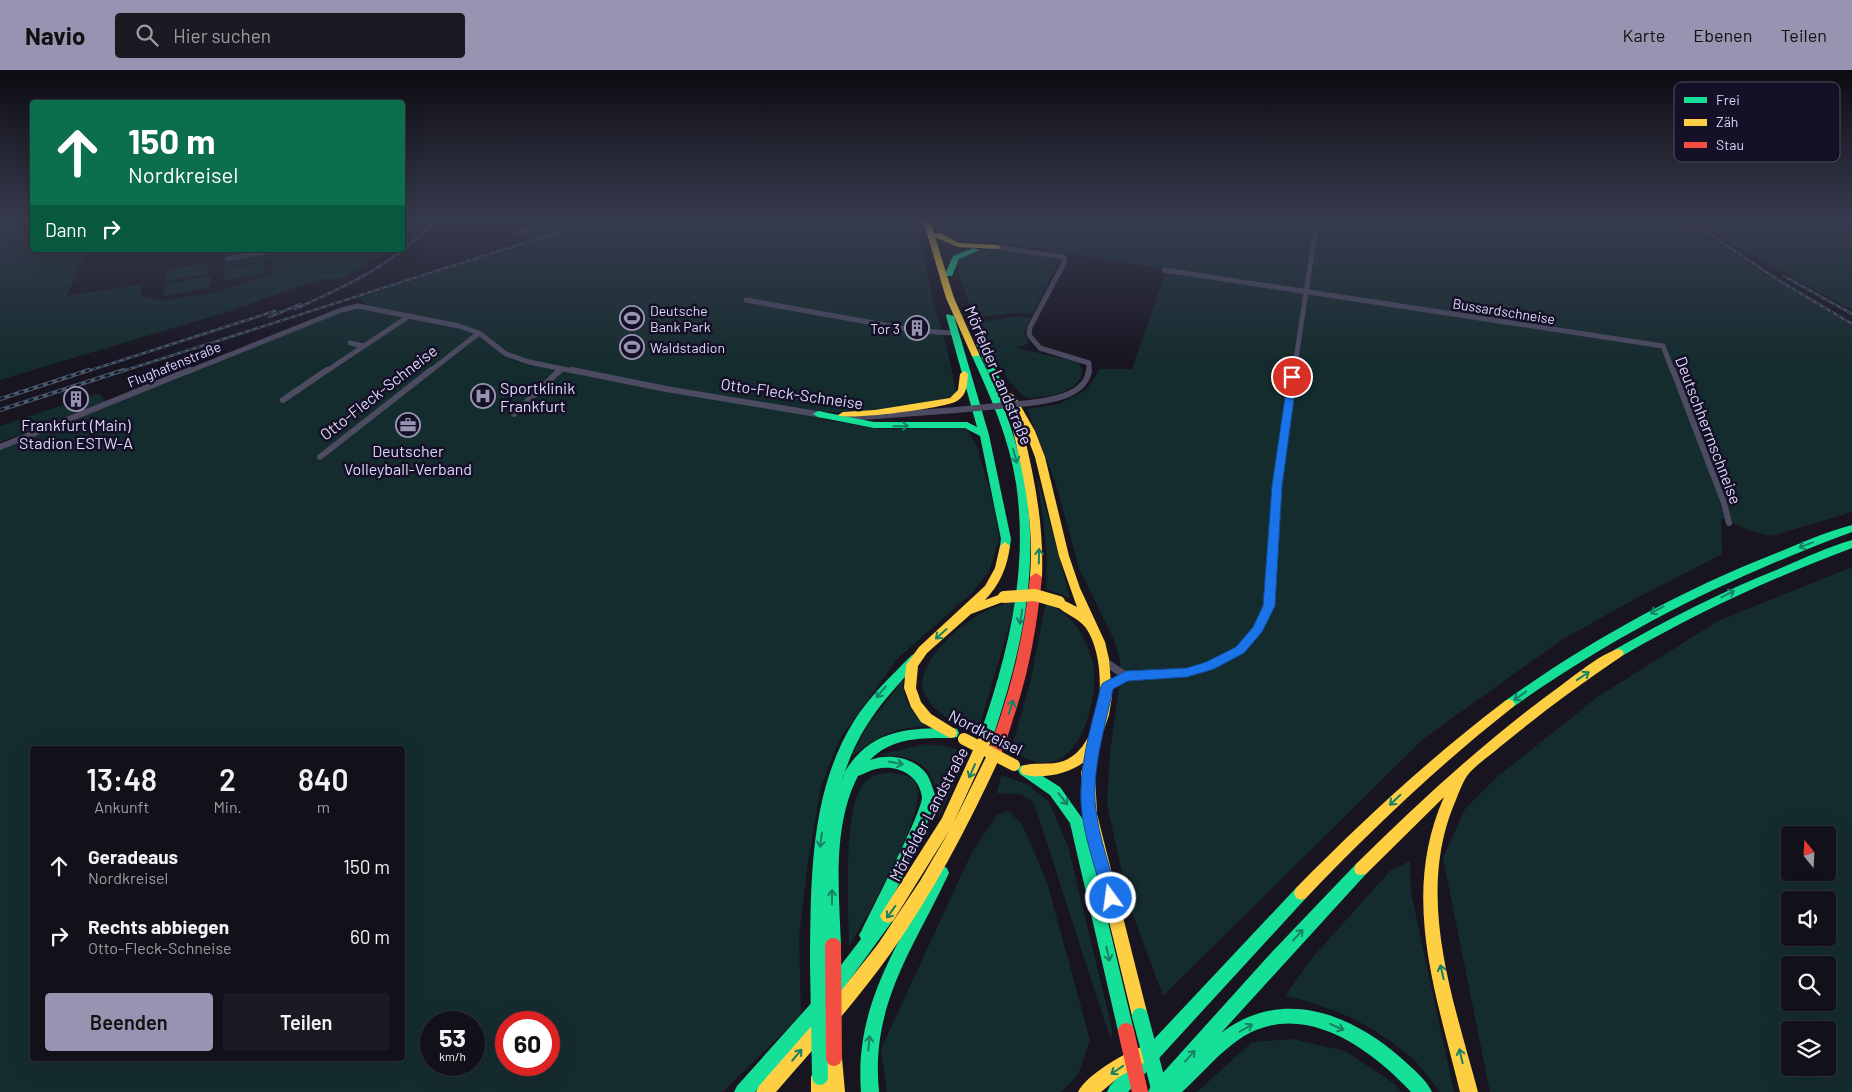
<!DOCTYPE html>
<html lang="de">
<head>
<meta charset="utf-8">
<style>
	:root { --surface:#121019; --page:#1b1922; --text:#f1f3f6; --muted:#9c9da2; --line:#313038; --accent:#9893b0 }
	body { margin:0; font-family:Barlow,sans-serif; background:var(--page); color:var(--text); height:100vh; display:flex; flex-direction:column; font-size:19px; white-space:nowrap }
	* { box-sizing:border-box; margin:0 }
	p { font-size:16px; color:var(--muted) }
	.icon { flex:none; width:28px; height:28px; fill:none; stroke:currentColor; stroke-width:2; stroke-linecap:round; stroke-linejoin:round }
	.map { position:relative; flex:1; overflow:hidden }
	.details { position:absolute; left:30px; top:676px; width:375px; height:315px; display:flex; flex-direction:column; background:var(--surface); border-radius:5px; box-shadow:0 5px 20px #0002,0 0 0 1px var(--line) }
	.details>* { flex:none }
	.hud { position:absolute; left:30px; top:30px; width:375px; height:152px; border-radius:5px; box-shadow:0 5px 20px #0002,0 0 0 1px var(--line); background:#0b6e4f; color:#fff; overflow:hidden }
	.needle { width:32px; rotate:342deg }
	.buttons { position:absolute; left:1781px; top:756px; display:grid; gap:10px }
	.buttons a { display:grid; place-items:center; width:55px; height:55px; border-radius:5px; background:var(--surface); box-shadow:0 5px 20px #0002,0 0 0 1px var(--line); font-size:25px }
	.speed { position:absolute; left:420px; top:941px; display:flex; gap:10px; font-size:25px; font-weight:700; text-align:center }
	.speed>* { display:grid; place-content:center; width:65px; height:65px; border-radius:50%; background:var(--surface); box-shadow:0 5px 20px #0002,0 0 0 1px var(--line); line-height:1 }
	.speed small { font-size:12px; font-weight:400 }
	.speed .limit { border:8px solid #d22; background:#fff; color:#111 }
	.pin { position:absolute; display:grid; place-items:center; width:42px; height:42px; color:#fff; margin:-21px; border:2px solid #fff; border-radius:50%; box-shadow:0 1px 5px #0007 }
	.me { position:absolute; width:55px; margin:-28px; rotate:346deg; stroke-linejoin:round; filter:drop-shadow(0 0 4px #0008) }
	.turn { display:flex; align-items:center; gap:18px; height:105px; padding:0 15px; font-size:22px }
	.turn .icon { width:65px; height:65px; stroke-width:2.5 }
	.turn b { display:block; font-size:35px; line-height:42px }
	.then { display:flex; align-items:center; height:48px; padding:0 15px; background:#0003; gap:10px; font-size:19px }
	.eta { display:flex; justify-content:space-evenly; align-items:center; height:85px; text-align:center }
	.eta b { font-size:30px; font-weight:600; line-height:35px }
	.primary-button { display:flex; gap:10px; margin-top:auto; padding:10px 15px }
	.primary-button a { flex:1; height:58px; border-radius:5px; background:var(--accent); color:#111; font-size:20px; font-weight:600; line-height:58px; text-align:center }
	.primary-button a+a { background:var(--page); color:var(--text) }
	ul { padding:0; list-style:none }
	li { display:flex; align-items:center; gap:15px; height:70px; padding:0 15px }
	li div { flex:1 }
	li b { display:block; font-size:19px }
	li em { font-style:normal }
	header { display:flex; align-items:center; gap:30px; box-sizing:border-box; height:70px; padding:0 25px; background:var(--accent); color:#111 }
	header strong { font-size:24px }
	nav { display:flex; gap:28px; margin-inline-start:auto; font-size:18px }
	.search { width:350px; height:45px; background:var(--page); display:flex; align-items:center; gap:12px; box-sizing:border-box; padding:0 18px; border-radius:5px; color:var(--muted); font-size:19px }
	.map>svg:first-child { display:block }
</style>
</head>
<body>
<header>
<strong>Navio</strong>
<div class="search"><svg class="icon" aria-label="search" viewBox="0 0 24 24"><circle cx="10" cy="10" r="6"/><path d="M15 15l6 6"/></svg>Hier suchen</div>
<nav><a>Karte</a><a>Ebenen</a><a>Teilen</a></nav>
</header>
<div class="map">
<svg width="1852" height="1022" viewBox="0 0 1852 1022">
	<rect width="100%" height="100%" fill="#181521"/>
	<path fill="#152c2e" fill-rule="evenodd" d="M0,150H32V180H87L66,226L142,214L141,225L161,231L217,222L272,205L273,189L224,197L229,180H390L340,209H320L233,240L0,310Z
		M403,150H424L403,171Z
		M550,150H587L528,169L533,161Z
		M599,150H917L933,232L946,274L957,325C924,336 861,344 827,342L823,349L878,359L966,358L977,377L994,436L999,469L989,501L974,521L897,589L839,670L821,717L808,791L799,866L801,945L723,1022H0V380L343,241L357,239L373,241L378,238L367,234L359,228ZM32,679H402V989H32ZM431,952H474V995H431ZM506,952H549V995H506Z
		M940,150H1675L1722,175L1765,205L1852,256V442L1772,466L1751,461L1721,448L1722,484L1631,531L1560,571L1423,669L1163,926L1128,831L1107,734L1110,683L1118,625L1120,590L1114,570L1079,498L1056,414L1027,339L1059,334L1086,320L1100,299H1132L1167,199L1006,174L956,170L943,166Z
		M1697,150H1852V240L1733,175Z
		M992,180L1042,185L1059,191L1033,243H1010L974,248L959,206L957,192L963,186Z
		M265,192L264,203L223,210L224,199Z
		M209,193L207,204L164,211L167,199Z
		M211,206L209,218L163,226L166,214Z
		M1022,246L1030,248L1024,263L1028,273L1017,278L1078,292L1083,301C1077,324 1048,327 1027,328C1003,312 991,278 979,252Z
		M99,323L106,331L0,372V356Z
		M1036,402L1070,528L1046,519C1049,480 1042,441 1036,402Z
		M1852,497V1022H1490L1443,788L1465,739L1496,708L1599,626L1718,551ZM1790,765H1828V802H1790ZM1790,830H1828V868H1790ZM1790,895H1828V932H1790ZM1790,960H1828V998H1790Z
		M1017,530L977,664C957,654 933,644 924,622C913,593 965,550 988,540C997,536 1008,533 1017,530Z
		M1046,532C1070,544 1085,563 1092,590C1100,619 1085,690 1047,693C1035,694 1022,686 1011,681L1031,609Z
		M903,610C903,632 912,642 927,656C889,659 882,665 852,686L866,658Z
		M925,674C939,675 957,676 968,686L938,748C941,732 940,729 934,714C924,687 905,686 879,685Z
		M892,703C901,704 912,706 916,713C930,740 865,849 849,877C849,844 841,730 867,710C874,704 883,703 892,703Z
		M1001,705L1027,714L1049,732L1068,776L1112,959L1111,971L1034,733L1021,724L997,723Z
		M1008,741L1022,754L1047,812L1090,970L1078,1005L1061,1022H887L881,979L971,784L997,745Z
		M1410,791L1411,823L1454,1022H1440C1431,1011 1423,998 1413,989C1374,955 1335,937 1285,926L1313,887L1390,801Z
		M1292,969L1345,981L1395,1014L1401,1022H1197L1252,972Z"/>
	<path fill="#0e1e40" d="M852,150H878L881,154L880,156L862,159L856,156H848Z"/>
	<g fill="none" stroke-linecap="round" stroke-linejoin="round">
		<path stroke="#4d4b62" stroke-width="5" d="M521,163L543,150
			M997,177L1064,187V193L1030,257L1029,265L1040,278L1089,293V302
			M227,189L274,180
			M1164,200L1663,276L1673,302
			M746,230L918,261L954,263
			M350,273L364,276
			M187,302L341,240L358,236L459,256L479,263L506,284L529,292L578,302
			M325,302L409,246
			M429,302L479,263
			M559,302L562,299
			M1294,302L1317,150"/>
		<path stroke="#4d4b62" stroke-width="6" d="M572,300L666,319L823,345
			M1673,300L1724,433L1729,453
			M283,330L327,300
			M1030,333C1050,330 1086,326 1089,300
			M514,344L560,300
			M849,348L956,340
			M0,377L190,300
			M320,387L431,300
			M1272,491L1277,416L1294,300"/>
		<path stroke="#4d4b62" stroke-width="8" d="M1105,592L1126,606L1187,603L1210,596L1240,580L1258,559L1269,536L1272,489
			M1107,616L1126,606"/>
		<path fill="#16e098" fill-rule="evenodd" d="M973,178L980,180L959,189L952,206H946L945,204L953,186Z
			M947,244L954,246L989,365L1011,469L1010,476L1005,480L1000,476L1001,469L980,366L965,358H874L818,347L813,344L818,341L874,352H967L977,357L946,246Z
			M980,271L984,274L1014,339L1009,342L1006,341L1001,331C1049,449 1032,550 993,667L991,671L986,672L981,671L979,667C1008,585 1029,501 1016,413C1009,368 990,325 971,284L972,282H978L991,309L976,274Z
			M1852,455V462C1728,508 1622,560 1513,637L1509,639L1505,637L1503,634L1505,631C1589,571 1678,522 1774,484C1799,474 1825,462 1852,455Z
			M1852,470V478C1772,508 1696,543 1622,586H1614L1612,583L1614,580C1668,549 1723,521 1781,498C1804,488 1828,477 1852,470Z
			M916,584L920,585L922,588L920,591C883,630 858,658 842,711C843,707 844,703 846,700C871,660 907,658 952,658L957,659L959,663L957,667L952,668C922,668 892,667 870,690C888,683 912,687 925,702C931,709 933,720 936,728L929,749L887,840L893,841L896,846L827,941L755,1022H734L737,1016L815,929L861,869L859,865L862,860C871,841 923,740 922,727C919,704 896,694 876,699C870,700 864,704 858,706C832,756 839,821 841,876L838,881L833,883L828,881L826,877V893L824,898L818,900L812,898L810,893C811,812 809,723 854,651C870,626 891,606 912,585Z
			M1025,695L1060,717L1084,751L1134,961L1132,967L1126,969L1120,967L1118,961L1070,753L1050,725L1020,704L1018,700L1020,696Z
			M1361,793L1366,794L1368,799L1366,804L1221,963C1281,917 1350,943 1401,988C1412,998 1426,1009 1432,1022H1411C1371,979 1305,930 1244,966C1220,981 1203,1003 1182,1022H1148L1151,1016L1271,883L1356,794Z
			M942,796L947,798L949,803C914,878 870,934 879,1022H861C854,933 900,874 937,798Z
			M1301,816L1306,818L1308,823L1306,828L1128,1022H1107L1110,1016L1296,818Z"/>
		<path fill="#ffcf43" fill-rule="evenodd" d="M923,150H930L934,164L940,163L959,173L997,175L1001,177L997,179L958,177L935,167L954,228L979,284L978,286H972L971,284L946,228Z
			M964,301L968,304C967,315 967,325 957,331C947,338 845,351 838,345L843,342L875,340L950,328L958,320L960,304Z
			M1010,323L1015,326L1035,361L1045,387L1069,486L1080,518L1105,572L1109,589L1112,626L1109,645L1101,668L1095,703L1097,744L1148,946L1146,952L1140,954L1134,952L1132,946L1083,744L1081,703L1084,692C1068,704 1041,710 1022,704L1020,700L1022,696C1037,691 1053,697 1068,689C1105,669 1108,590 1086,558C1078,547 1061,543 1053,532L1059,528L1077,537L1059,486L1035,387L1025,361L1005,326Z
			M1018,358L1023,361C1035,409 1044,457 1042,507L1036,511L1030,507C1034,457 1025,410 1013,361Z
			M1005,472L1010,476C1007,498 1000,514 985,530L1004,523L1008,524L1010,527L1008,530L971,544L927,583L918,596L916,618L921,632L931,644L955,659L957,663L955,667L950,668L921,652L911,637L904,618L906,595L919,577L985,516L995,498L1000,476Z
			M1618,579L1622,580L1624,583L1622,586C1580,614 1540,644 1501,676C1491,685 1474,696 1467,706C1461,715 1457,728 1453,737C1416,830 1454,931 1478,1022H1460C1436,923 1400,826 1444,727L1366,804L1361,805L1356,804L1354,799L1356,794C1421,730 1489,667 1563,614C1578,603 1601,584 1618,579Z
			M1509,629L1513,631L1515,634L1513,637C1439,695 1371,760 1306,828L1301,830L1296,828L1294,823L1296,818C1362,751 1430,688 1505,631Z
			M986,662L991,663L993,667L953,754L989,681L994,680L999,681L1001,685C969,754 934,822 890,884C855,933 815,977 776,1022H756L759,1016L829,936L878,874L920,811L951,758L893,851L888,853L883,851L880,846L883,841L942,748L979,667L981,663Z
			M1141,977L1147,979L1149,985L1147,991L1119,1007L1101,1022H1078C1086,1005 1123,984 1141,977Z
			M834,980L840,982L842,988L845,1022H811V1007L814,1001L820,998L826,1002V988L828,982Z"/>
		<path fill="#f24e42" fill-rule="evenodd" d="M1036,503L1042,507C1037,556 1029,603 1013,649C1009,662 1005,676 999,689L994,690L989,689L987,685C1009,627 1024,569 1030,507Z"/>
		<defs>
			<path id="rail-far1" d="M1689,150L1778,210L1852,254
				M1784,206L1852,244
				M295,239C347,216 397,193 435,150
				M269,247L301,234
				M85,302L275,241
				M120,302L596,150"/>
			<path id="rail" d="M0,329L89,300
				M0,340L124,300"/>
		</defs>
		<use href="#rail-far1" stroke="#465969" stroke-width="2.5"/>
		<use href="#rail" stroke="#465969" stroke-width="4"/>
		<use href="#rail-far1" stroke="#151026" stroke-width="1" stroke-dasharray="4" stroke-linecap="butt"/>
		<use href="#rail" stroke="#151026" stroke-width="2" stroke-dasharray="5" stroke-linecap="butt"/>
		<path stroke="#4d4b62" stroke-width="6" d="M956,340L1030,333"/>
		<path stroke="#16e098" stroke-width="16" d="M818,893L820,1007
			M1140,946L1160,1022"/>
		<path stroke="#ffcf43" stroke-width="12" d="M1004,527L1035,525L1059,532
			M964,669L1014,695"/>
		<path stroke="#f24e42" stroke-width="16" d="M833,876L834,988
			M1126,961L1140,1022"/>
	</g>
	<defs><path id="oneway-shaft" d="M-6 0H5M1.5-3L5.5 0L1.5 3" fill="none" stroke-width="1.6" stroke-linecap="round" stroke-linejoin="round" transform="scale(1.25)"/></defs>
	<g stroke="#168265">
		<use href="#oneway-shaft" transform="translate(901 356) rotate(-1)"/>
		<use href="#oneway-shaft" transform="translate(1015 386) rotate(74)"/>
		<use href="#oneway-shaft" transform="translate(1806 475) rotate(160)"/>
		<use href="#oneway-shaft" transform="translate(1039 486) rotate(-89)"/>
		<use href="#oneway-shaft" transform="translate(1728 524) rotate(-27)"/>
		<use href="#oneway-shaft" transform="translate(1657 540) rotate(152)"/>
		<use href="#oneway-shaft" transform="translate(1021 547) rotate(100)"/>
		<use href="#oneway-shaft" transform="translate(941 564) rotate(138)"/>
		<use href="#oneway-shaft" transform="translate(1583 606) rotate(-34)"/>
		<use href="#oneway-shaft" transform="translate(881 622) rotate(130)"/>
		<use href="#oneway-shaft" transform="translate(1520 626) rotate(144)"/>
		<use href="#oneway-shaft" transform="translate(1011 637) rotate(-71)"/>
		<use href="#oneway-shaft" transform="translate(896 693) rotate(12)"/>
		<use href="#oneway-shaft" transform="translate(972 701) rotate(114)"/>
		<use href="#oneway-shaft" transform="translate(1063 729) rotate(51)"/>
		<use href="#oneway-shaft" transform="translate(1395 730) rotate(136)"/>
		<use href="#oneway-shaft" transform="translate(821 770) rotate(97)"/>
		<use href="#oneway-shaft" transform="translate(832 827) rotate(-90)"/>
		<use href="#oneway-shaft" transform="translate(891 842) rotate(126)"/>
		<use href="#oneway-shaft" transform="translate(1298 865) rotate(-48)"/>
		<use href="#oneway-shaft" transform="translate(1108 884) rotate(77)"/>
		<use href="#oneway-shaft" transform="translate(1442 902) rotate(-103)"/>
		<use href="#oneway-shaft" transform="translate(1337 957) rotate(24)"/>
		<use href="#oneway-shaft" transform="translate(1246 958) rotate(-30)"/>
		<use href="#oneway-shaft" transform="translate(869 973) rotate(-84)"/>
		<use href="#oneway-shaft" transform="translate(797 985) rotate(-50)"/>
		<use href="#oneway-shaft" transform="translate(1190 986) rotate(-48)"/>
		<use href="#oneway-shaft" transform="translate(1461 986) rotate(-103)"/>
		<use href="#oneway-shaft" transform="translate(1117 1000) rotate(146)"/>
	</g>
	<linearGradient id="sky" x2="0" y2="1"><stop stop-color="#0d0c12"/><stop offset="0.51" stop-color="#373b4e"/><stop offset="1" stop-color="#373b4e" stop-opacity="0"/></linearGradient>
	<rect width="1852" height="293" fill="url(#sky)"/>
	<path fill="#1a73e8" stroke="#114b97" d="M1292,304L1297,307L1282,416L1275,536L1262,562L1244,583L1214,599L1187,607L1128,611L1113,619C1106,652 1096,685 1095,718C1093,753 1110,795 1118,828L1116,833L1111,835L1105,833L1103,828C1095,794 1079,755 1081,719C1082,684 1093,650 1101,616L1103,613L1126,601L1187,598L1206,592L1236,577L1253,557L1263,536L1272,416L1288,307Z"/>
	<defs>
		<symbol id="stadium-ring" viewBox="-11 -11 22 22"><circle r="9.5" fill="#151026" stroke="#9893b0" stroke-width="1.5"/><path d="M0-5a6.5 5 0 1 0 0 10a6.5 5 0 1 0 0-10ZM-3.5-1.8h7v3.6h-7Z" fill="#9893b0"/></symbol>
		<symbol id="building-ring" viewBox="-11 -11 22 22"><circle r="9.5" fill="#151026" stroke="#9893b0" stroke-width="1.5"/><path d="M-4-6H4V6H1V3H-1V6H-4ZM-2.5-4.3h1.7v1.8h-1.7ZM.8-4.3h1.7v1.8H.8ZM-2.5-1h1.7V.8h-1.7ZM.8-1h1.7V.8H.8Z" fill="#9893b0"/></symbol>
		<symbol id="hospital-ring" viewBox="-11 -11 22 22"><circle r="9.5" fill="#151026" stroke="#9893b0" stroke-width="1.5"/><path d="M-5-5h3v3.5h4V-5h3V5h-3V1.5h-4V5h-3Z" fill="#9893b0"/></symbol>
		<symbol id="office-ring" viewBox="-11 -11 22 22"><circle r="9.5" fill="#151026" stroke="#9893b0" stroke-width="1.5"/><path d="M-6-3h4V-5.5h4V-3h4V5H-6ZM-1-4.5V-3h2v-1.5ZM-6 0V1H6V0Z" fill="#9893b0"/></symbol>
	</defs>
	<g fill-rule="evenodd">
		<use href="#stadium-ring" x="618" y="234" width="28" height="28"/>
		<use href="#building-ring" x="903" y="244" width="28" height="28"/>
		<use href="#stadium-ring" x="618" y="263" width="28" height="28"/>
		<use href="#hospital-ring" x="469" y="312" width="28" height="28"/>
		<use href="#building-ring" x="62" y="315" width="28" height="28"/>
		<use href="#office-ring" x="394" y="341" width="28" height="28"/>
	</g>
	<g text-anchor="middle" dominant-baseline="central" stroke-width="5" stroke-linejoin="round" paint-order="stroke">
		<g font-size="14" fill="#ddd7fd" stroke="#151026" text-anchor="start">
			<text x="650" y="240">Deutsche<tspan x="650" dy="16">Bank Park</tspan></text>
			<text x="900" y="258" text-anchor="end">Tor 3</text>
			<text x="650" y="277">Waldstadion</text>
		</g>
		<g font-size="14" fill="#ddd7fd" stroke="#151026">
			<text transform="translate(1504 241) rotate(9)">Bussardschneise</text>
			<text transform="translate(174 294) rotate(-22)">Flughafenstraße</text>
		</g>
		<g font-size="16" fill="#ddd7fd" stroke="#151026">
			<text transform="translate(999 305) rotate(67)">Mörfelder Landstraße</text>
			<text transform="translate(378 322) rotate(-38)">Otto-Fleck-Schneise</text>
			<text transform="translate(792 323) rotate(8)">Otto-Fleck-Schneise</text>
			<text transform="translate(1709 360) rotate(69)">Deutschherrnschneise</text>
			<text transform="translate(986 662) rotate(27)">Nordkreisel</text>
			<text transform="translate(928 744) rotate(-62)">Mörfelder Landstraße</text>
		</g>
		<g font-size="16" fill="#ddd7fd" stroke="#151026">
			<text x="500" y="317" text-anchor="start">Sportklinik<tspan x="500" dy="18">Frankfurt</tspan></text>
			<text x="76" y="354">Frankfurt (Main)<tspan x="76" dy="18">Stadion ESTW-A</tspan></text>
			<text x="408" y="380">Deutscher<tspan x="408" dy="18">Volleyball-Verband</tspan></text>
		</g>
	</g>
	<rect x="1674" y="12" width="166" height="80" rx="8" fill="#151026" stroke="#514c66" stroke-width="1"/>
	<rect x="1684" y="27" width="23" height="6" fill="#16e098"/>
	<rect x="1684" y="49" width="23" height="7" fill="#ffcf43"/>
	<rect x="1684" y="72" width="23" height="6" fill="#f24e42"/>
	<g font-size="14" fill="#ddd7fd">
		<text x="1716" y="35">Frei</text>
		<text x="1716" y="57">Zäh</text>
		<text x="1716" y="80">Stau</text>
	</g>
</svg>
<div class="buttons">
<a><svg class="needle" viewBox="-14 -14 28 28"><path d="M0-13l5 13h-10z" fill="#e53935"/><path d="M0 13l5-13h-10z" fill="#9c9da2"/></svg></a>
<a><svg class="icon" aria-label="sound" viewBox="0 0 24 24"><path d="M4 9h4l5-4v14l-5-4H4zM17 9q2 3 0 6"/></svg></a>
<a><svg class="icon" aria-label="search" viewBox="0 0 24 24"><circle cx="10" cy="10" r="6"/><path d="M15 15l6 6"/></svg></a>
<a><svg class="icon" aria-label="layers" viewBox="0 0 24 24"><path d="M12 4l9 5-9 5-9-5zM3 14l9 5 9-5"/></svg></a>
</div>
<div class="speed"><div>53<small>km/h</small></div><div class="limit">60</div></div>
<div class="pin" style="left:1292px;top:307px;background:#d93025"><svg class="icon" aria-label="arrive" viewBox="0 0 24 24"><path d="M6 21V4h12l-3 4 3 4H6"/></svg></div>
<svg class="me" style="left:1111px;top:828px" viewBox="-20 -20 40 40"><circle r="17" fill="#1a73e8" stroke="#fff" stroke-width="3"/><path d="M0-11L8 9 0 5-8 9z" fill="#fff"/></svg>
<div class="hud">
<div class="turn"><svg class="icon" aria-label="ahead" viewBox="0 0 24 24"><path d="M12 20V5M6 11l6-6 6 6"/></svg><div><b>150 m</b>Nordkreisel</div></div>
<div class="then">Dann<svg class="icon" aria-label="right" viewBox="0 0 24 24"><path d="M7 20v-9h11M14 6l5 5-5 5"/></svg></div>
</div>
<section class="details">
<div class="eta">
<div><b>13:48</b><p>Ankunft</p></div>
<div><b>2</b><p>Min.</p></div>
<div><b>840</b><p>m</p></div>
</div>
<ul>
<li><svg class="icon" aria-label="ahead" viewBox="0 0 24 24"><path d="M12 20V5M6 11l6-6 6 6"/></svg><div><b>Geradeaus</b><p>Nordkreisel</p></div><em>150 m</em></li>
<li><svg class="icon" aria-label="right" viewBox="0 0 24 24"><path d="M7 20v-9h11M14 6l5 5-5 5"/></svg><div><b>Rechts abbiegen</b><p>Otto-Fleck-Schneise</p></div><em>60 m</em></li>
</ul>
<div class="primary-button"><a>Beenden</a><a>Teilen</a></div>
</section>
</div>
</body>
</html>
